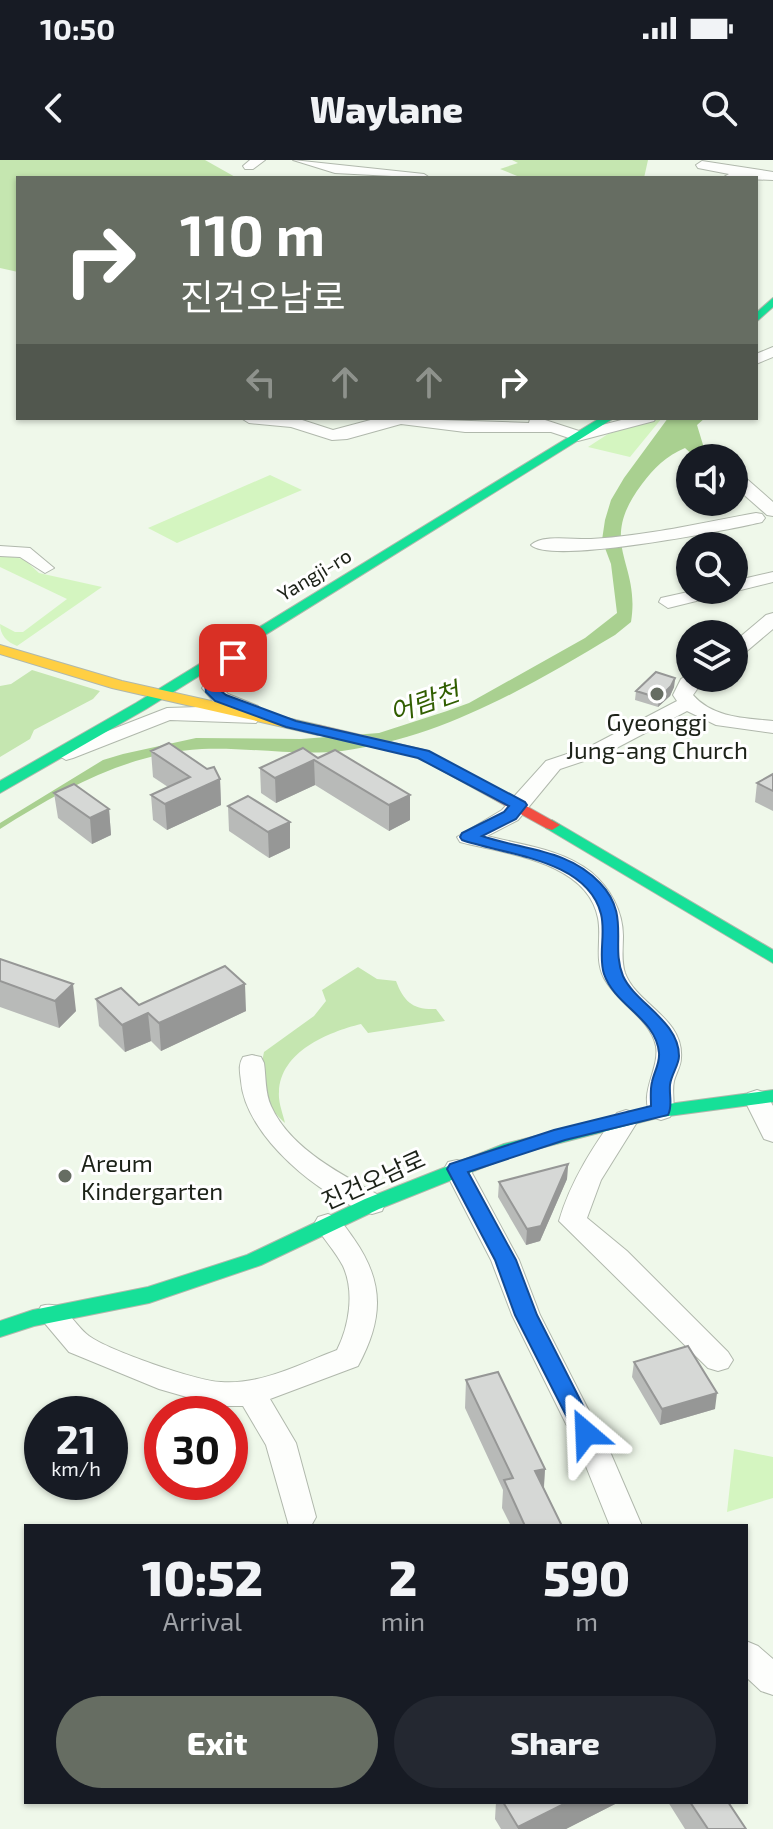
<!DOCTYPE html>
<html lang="en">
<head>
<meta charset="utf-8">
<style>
	:root { --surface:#171b24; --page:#242831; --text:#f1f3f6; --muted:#9ea1a6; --accent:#666d62 }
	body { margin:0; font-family:"Exo 2","Noto Sans KR",sans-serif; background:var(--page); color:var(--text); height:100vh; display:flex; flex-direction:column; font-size:30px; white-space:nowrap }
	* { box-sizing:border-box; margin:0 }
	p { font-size:26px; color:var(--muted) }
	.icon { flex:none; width:44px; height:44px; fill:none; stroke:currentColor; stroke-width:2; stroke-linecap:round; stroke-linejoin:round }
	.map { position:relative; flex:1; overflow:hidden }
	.sheet { position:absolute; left:24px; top:1364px; width:724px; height:280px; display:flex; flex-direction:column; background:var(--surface); border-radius:0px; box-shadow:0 2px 6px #0004 }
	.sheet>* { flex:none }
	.banner { position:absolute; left:16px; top:16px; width:742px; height:244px; border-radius:0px; box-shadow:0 2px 6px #0004; background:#666d62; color:#fff; overflow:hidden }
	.fabs { position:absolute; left:676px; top:284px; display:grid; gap:16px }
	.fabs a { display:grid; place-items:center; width:72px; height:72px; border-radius:50%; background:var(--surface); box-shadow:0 2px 6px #0004; font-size:40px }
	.speed { position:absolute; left:24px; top:1236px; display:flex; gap:16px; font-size:40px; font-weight:700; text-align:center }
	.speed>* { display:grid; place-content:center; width:104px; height:104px; border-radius:50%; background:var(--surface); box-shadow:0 2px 6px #0004; line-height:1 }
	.speed small { font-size:20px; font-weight:400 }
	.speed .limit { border:12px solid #d22; background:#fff; color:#111 }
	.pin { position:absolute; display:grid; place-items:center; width:68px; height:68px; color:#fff; margin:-34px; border-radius:16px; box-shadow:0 4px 12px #0006 }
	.me { position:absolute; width:88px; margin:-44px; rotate:334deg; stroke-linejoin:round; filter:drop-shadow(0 0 6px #0008) }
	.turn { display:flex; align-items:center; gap:28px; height:168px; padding:0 32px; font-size:36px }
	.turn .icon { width:104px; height:104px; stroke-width:2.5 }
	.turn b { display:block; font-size:56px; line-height:68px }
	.lanes { display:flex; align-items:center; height:76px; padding:0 32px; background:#0003; justify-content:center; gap:40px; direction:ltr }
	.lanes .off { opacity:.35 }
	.eta { display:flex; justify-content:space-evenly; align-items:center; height:136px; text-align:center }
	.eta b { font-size:48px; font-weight:800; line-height:56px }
	.primary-button { display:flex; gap:16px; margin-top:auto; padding:16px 32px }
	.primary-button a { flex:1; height:92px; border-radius:48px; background:var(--accent); color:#fff; font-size:32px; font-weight:800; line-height:92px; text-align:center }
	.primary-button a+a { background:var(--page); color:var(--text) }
	.status { display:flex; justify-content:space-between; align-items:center; height:56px; padding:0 40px; background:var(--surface); direction:ltr }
	.status svg { height:22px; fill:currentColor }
	header { display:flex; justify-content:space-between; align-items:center; height:104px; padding:0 32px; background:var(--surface); font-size:36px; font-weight:800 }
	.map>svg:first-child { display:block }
</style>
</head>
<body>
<div class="status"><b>10:50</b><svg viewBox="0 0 49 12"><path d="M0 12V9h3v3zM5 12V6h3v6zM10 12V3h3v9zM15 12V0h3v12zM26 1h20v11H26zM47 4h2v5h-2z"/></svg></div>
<header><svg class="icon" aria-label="back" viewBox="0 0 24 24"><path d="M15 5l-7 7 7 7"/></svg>Waylane<svg class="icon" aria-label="search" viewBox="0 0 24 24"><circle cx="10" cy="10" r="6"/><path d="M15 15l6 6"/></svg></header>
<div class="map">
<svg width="773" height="1669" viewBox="0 0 773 1669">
	<rect width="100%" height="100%" fill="#eff8ea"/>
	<path fill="#d4f5c0" d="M662,258L630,297L588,287L608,274Z
		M270,315L302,330L177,383L148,368Z
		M0,395L24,399L39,413L102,427L17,486C7,482 0,475 0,464L15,472H23L67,439L0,407Z
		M734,1289L773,1297V1338L727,1352Z"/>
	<path fill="#c5e6b0" d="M0,0H205L237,18H18V112L0,108Z
		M512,0H648L644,18H522L500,9L518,3Z
		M32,510L100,531L93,539L34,570L30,579L0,597V526L11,524Z
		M358,807L377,819L396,821C404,842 413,850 436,849L445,861L368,873L361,864C328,872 280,892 279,932C278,942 283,954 285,963C264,946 258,918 264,892L314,856L326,841L322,830Z"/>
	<path fill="#a9d090" d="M668,258H705L697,265L707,298H696L685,288C666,296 654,308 642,324C596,385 641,401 631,462L615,475C530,526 442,578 342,591C295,596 248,587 202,589C127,593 62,630 0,669V663L103,600L123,594L196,578L301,579L379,573L447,551L469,543L585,478L617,453L611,404L602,380L605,360L611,340L624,318Z"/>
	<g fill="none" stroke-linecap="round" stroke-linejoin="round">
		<defs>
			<path id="street" d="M250,0H265L253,9H245L243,6Z
				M293,0L424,14L430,18L335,13Z
				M702,1L773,12V20L722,18L729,14L698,8L696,5Z
				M773,187V197L756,204V194Z
				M241,258H296L333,270L378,258L529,263L530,259H542L579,271L629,258H656L654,261L578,281L551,272H465L401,264L347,279L332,280L291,267L249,263Z
				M690,311V321L678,316L680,312Z
				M734,312L740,313L773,342V356L767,355L734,326Z
				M756,353L762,354L765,358L762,362C729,370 551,405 531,385C542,374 575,380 591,379C646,376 701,363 756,353Z
				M0,386L30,388L54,408L45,413L20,397L0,396Z
				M773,412V422L668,448L659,442L661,438L697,430H734V421Z
				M773,453V469L741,496L734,498V482L766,455Z
				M246,475L255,481L222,528L228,534L258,546L261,550L256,555L259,559L256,563L170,560L73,598L66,600L56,594L59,590L167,548L200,547L237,552L214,542L202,528L239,477Z
				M690,513V518H705L693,535C713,558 745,558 773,561V573L716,565L687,551L605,594L560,609L518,660L487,676C522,685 562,689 591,712C610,728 623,751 623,776C623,788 621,801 625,813C637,845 684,858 681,898C681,906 676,913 674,921C671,934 677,946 670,957L661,960L652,957C637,934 660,910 656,886C650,858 617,843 604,818C594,799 602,778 598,758C587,701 505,694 460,682L457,677L502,650L546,601L591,586L677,541L673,535L681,519Z
				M252,895L261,897L264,903C266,917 265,933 271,946C290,989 343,1015 382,1037L385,1044L382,1051L372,1054C322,1039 245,976 241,921C240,912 238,905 243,897Z
				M757,930L766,933L773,946V982L764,979L744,939L748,933Z
				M626,950L635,953L639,959L601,1020L587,1058L627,1091L728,1192L733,1200L728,1208L718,1211L708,1208L559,1061C571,1020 593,987 617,953Z
				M457,1000L466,1002L519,1100L540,1155L611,1294L642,1366H610L581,1294L512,1155L491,1100L444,1009L448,1002Z
				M328,1054C341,1058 346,1068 354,1079C385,1123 383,1160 358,1206L270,1239L296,1283L316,1357L311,1366H289L266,1285L243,1246H218L159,1229L69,1192L37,1154L41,1146C65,1139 72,1163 89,1176C108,1190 196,1221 221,1222C261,1225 300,1204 337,1190C349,1166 355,1132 343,1106C335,1091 323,1078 314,1064L318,1057Z
				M746,1481L758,1486L773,1499V1535L761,1531L746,1517Z"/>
			<path id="fast" d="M773,138V147L756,162V153Z
				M600,258H614L146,549L0,633V621L136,543Z
				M552,660L773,790V803L546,668L544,665L546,662Z
				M773,930V942L661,957L517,994L379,1049L261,1105L149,1143L34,1166L0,1177V1161L33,1150L148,1127L247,1095L365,1039L504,984L661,945Z"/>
			<path id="slow" d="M0,485L122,521L318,565L326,570L318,575L112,528L0,494Z"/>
			<path id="jam" d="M318,565L428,591L560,665L552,670L546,668L418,597L313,573L310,570Z"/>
		</defs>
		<use href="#street" stroke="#b0b8ac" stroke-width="2"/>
		<use href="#fast" stroke="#b0b8ac" stroke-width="2"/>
		<use href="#slow" stroke="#b0b8ac" stroke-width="2"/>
		<use href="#jam" stroke="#b0b8ac" stroke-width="2"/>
		<use href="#street" fill="#fdfefc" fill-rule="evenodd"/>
		<use href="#fast" fill="#16e098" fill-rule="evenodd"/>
		<use href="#slow" fill="#ffcf43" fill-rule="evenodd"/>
		<use href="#jam" fill="#f24e42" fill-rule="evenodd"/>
	</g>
	<path fill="#b8bab8" d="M675,518L674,527L670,536L658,547L635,540L636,531Z
		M151,591L220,619L221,645L167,670L153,660L151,635L168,627L153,617Z
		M318,598L410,635V660L389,671L315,625L276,643L261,633L260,608Z
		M773,614V651L755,642L757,623Z
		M54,633L109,649L111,675L92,684L58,658Z
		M228,646L290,662V688L269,698L229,671Z
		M0,799L76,851L59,868L0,847Z
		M96,839L139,845L246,851L161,891L151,881L125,892L99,866Z
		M568,1004L567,1019L540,1081L526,1085L498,1037L499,1022Z
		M634,1202L715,1249L660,1265L632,1217Z
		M466,1220L545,1309L544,1328L562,1366H511L502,1348L503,1330L465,1248Z
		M496,1642H619L566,1669H501L495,1659Z
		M668,1642H728L746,1669H685Z"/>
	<path fill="#969796" d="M675,518L674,527L670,536L658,547L659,538Z
		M314,600L315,625L276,643L275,618Z
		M220,619L221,645L167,670L165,644Z
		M410,635V660L389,671V645Z
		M109,649L111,675L92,684L90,658Z
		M290,662V688L269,698L268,672Z
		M73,824L76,851L59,868L55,841Z
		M245,824L246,851L161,891L159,863Z
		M148,853L151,881L125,892L122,865Z
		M568,1004L567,1019L540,1081L526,1085L527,1069Z
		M717,1233L715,1249L660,1265L662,1249Z
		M545,1309L543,1337L535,1311Z
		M568,1642H619L566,1669H518V1667Z"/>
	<path fill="#d6d8d6" stroke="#969796" stroke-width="2" d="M656,512L675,518L671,526L659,538L636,531Z
		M169,583L207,609L214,607L220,619L165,644L151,635L190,617L151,591Z
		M303,588L318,598L335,590L410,635L389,645L314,600L275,618L260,608Z
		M773,614V631L757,623Z
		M74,624L109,649L90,658L54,633Z
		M248,636L290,662L268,672L228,646Z
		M0,799L73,824L55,841L0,821Z
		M225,806L245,824L159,863L148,853L122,865L96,839L121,828L139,845Z
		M568,1004L541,1066L527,1069L499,1022Z
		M688,1186L717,1233L662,1249L634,1202Z
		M498,1212L545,1309L535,1311L562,1366H525L504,1320L513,1318L466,1220Z
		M503,1642H568L518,1667Z
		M690,1642H728L746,1669H708Z"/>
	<path fill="#1a73e8" stroke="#114b97" stroke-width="2" d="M233,493L241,498L220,524L221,531L226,535L296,561L429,591L525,642L527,645L516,659L482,676C523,690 568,689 600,723C631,755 610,785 623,816C635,843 679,861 679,896C679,905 671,915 670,925C669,936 673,946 668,955L565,980L468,1012L516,1100L537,1155L597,1273L594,1279L586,1282L578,1279L515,1155L495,1100L447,1009L450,1004L554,970L651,946C651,938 650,930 652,922C654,912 660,903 659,893C656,858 615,846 604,814C598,796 606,773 601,754C587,699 505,695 462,680L460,677L462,673L504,652L509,646L418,598L286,567L215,541L206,532L205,524L228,495Z"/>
	<g fill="#666d62" stroke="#fff" stroke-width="3">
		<circle cx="657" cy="534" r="8"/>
		<circle cx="65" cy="1016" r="8"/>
	</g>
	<g text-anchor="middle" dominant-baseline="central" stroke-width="6" stroke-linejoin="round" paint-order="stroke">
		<g font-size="20" fill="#1c2218" stroke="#fff">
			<text transform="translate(314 414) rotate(-31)">Yangji-ro</text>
		</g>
		<g font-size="24" fill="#1c2218" stroke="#fff">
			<text x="657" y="561">Gyeonggi<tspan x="657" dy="28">Jung-ang Church</tspan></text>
			<text x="81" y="1002" text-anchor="start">Areum<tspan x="81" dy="28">Kindergarten</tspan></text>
		</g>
		<g font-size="24" fill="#1c2218" stroke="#fff">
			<text transform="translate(373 1019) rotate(-24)">진건오남로</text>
		</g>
		<g font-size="26" font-style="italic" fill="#315e00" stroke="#fff">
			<text transform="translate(424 541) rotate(-19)">어람천</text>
		</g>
	</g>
</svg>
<div class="fabs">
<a><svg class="icon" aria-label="sound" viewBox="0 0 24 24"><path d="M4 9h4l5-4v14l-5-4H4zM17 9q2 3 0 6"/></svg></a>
<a><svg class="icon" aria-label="search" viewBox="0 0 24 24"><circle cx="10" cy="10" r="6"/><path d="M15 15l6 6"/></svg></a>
<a><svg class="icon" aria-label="layers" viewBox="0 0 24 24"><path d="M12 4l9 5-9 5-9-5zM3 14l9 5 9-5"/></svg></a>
</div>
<div class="speed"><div>21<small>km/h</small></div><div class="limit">30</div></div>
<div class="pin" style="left:233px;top:498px;background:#d93025"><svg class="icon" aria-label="arrive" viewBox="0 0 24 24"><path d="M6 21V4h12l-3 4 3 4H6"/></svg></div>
<svg class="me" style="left:586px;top:1273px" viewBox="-20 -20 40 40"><path d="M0-17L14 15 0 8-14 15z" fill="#1a73e8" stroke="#fff" stroke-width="4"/></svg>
<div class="banner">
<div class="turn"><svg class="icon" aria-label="right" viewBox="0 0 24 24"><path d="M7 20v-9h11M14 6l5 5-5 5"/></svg><div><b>110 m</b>진건오남로</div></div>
<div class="lanes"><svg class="icon off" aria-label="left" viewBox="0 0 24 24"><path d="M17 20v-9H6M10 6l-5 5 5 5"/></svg><svg class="icon off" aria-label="ahead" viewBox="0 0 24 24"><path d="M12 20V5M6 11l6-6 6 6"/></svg><svg class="icon off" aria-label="ahead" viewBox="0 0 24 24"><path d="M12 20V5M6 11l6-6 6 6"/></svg><svg class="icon" aria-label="right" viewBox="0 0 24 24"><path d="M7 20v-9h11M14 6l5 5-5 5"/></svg></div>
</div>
<section class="sheet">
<div class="eta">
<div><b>10:52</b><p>Arrival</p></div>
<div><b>2</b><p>min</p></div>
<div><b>590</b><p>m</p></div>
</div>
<div class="primary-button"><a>Exit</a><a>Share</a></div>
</section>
</div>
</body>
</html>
